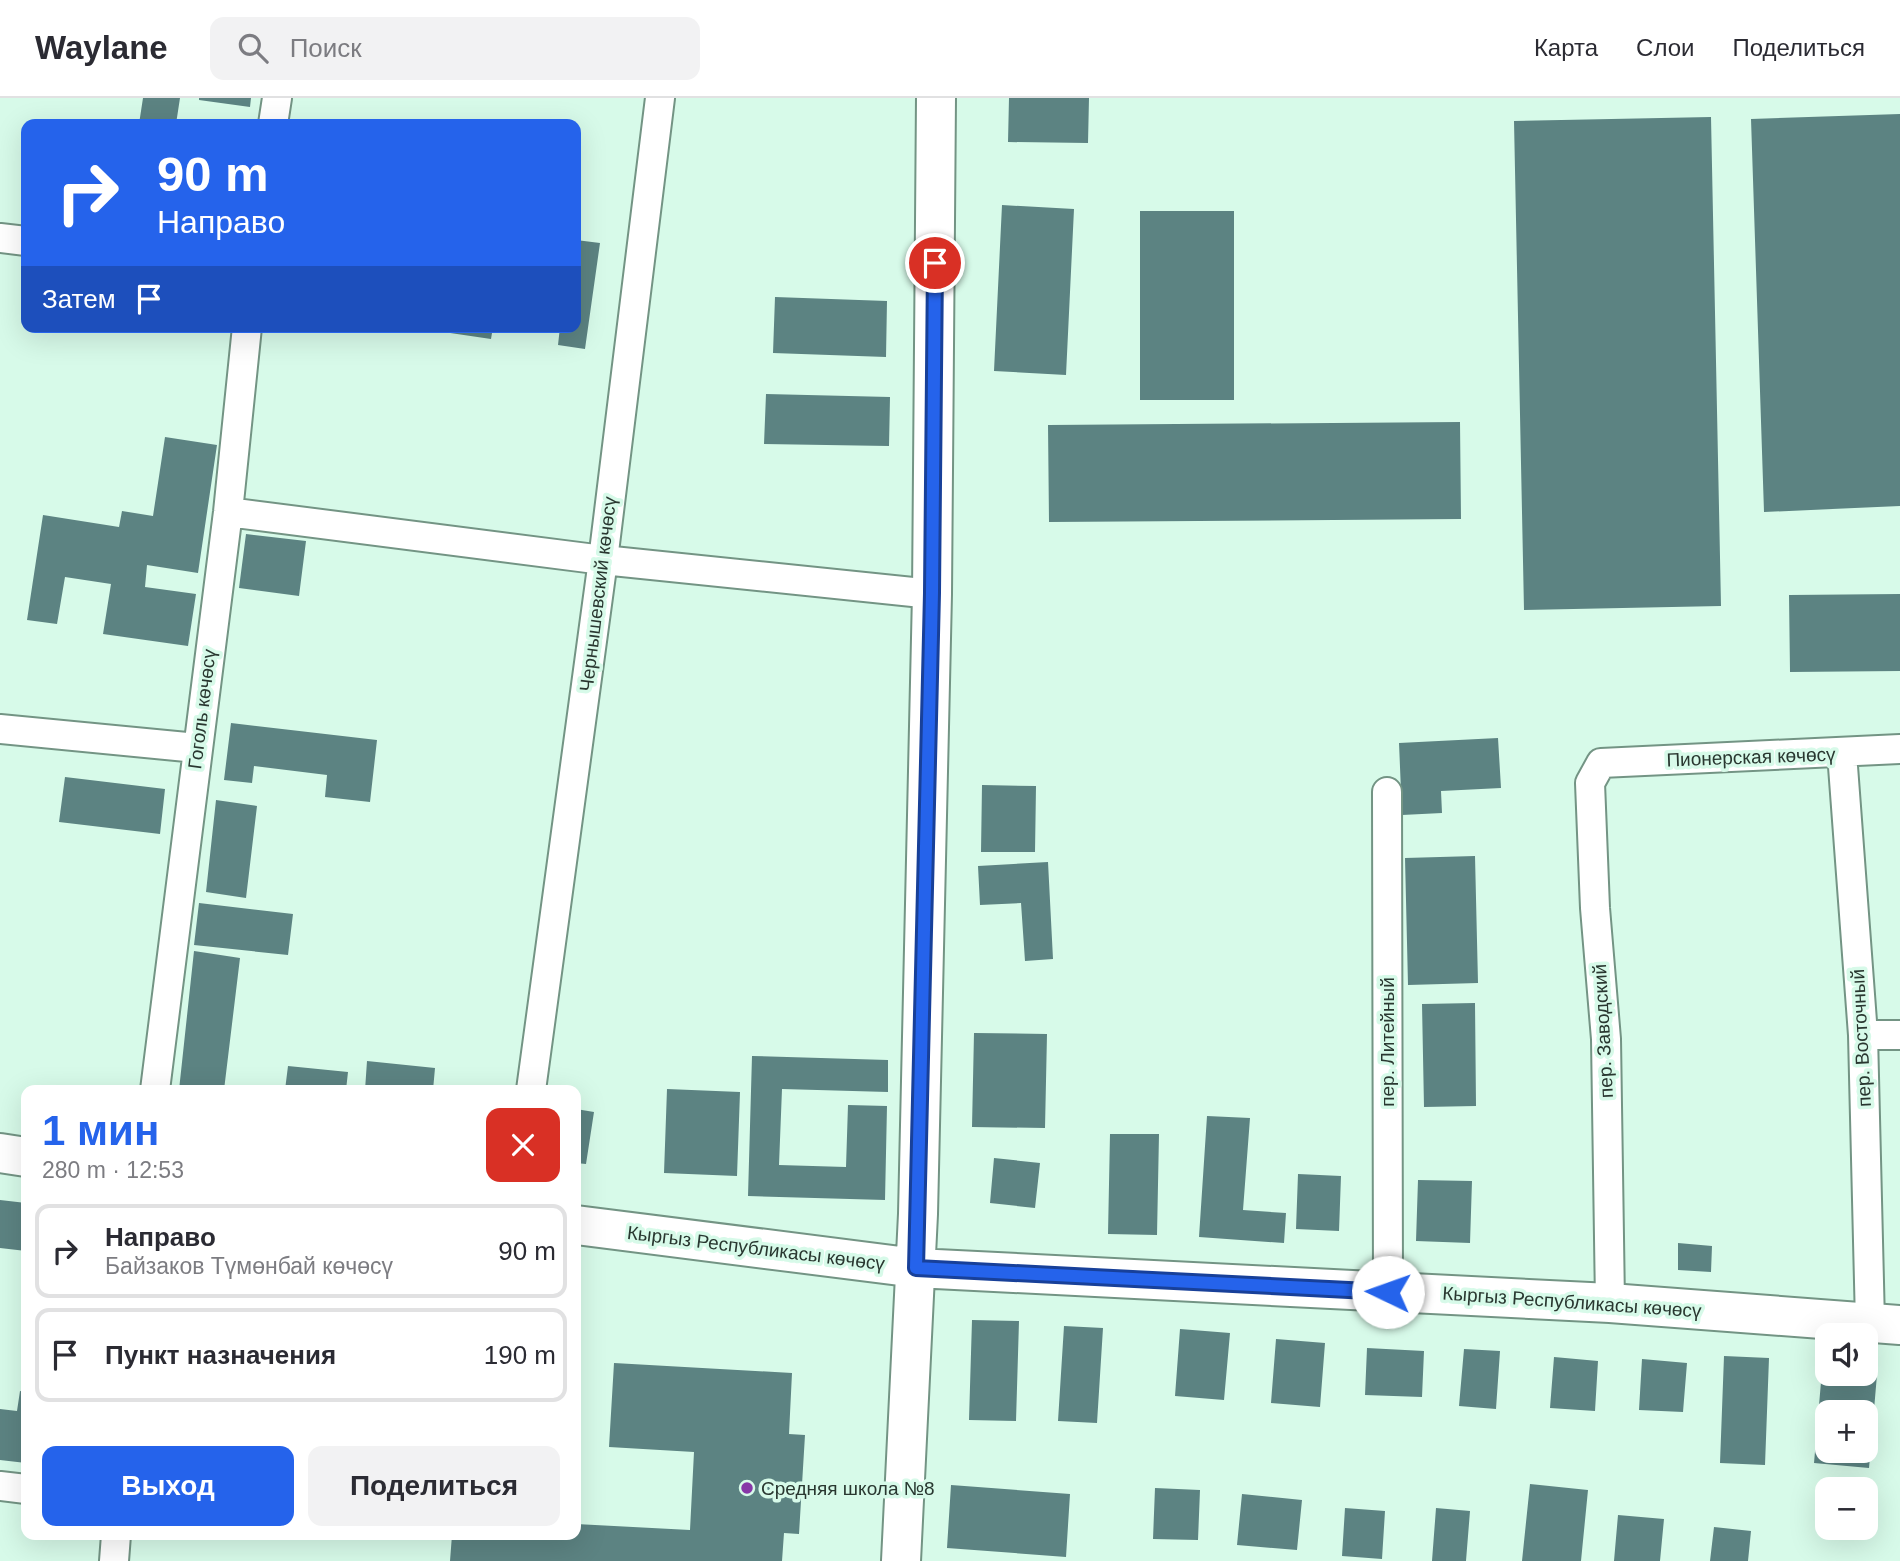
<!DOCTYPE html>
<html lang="ru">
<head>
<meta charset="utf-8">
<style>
	:root { --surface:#fff; --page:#f2f2f3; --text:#2b2b33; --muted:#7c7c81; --line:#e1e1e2; --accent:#2563eb }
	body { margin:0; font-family:Arial,sans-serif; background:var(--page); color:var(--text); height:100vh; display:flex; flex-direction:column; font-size:26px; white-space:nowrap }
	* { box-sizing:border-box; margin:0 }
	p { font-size:23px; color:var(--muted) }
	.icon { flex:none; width:38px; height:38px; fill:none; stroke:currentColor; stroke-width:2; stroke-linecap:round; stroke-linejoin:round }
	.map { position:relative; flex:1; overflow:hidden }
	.side { position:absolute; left:21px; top:987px; width:560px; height:455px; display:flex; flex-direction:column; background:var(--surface); border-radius:14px; box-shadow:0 7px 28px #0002 }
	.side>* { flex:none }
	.top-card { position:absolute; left:21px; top:21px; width:560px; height:214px; border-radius:14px; box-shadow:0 7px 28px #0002; background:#2563eb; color:#fff; overflow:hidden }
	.fabs { position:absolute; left:1815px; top:1225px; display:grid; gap:14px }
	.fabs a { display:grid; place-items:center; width:63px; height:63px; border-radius:14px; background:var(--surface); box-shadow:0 7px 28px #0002; font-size:35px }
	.pin { position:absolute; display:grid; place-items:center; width:60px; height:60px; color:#fff; margin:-30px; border:4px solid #fff; border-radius:50%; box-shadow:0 2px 7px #0007 }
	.me { position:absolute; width:77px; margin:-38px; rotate:273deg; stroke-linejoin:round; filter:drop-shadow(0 0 5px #0008) }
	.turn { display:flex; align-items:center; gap:24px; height:147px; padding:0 21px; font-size:32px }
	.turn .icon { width:91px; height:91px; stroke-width:2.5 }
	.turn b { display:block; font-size:49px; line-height:60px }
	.then { display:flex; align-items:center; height:66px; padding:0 21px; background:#0003; gap:14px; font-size:26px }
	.round { display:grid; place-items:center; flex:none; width:74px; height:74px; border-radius:14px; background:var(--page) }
	.head { display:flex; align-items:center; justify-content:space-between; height:119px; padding:0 21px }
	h1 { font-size:42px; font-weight:700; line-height:52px; color:var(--accent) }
	.primary-button { display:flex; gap:14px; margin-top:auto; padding:14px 21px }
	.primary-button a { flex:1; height:80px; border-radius:14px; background:var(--accent); color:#fff; font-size:28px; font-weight:700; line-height:80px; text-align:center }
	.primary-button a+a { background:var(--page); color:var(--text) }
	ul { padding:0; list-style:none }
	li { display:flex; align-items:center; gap:21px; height:94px; margin:0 14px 10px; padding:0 7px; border:4px solid var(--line); border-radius:14px }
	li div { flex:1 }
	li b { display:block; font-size:26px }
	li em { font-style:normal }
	header { display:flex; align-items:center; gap:42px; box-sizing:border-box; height:98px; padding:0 35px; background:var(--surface); border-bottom:2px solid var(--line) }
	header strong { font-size:33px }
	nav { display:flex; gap:38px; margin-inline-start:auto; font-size:24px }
	.search { width:490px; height:63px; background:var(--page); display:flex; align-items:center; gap:18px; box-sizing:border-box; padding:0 24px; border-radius:14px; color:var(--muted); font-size:26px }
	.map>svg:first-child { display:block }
</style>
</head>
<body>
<header>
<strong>Waylane</strong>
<div class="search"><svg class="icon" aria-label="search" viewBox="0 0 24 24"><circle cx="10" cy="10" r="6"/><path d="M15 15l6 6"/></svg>Поиск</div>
<nav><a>Карта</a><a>Слои</a><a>Поделиться</a></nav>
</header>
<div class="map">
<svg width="1900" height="1463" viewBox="0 0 1900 1463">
	<rect width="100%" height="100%" fill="#d7fae9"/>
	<path fill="#5c8382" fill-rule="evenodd" d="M143,0H180L176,26H139Z
		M199,0H251L250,9L199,2Z
		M1009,0H1089L1088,45L1008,44Z
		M1900,16V408L1764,414L1751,21Z
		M1711,19L1721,508L1524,512L1514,23Z
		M1002,107L1074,111L1066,277L994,273Z
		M1140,113H1234V302H1140Z
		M576,142L600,145L585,251L558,247L560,229H576Z
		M775,199L887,203L886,259L773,255Z
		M423,229H493L491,241L423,231Z
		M766,296L890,299L889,348L764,346Z
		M1460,324L1461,421L1049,424L1048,327Z
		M165,339L217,347L198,475L147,467L145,489L196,496L188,548L103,536L111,486L65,479L57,526L27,522L43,417L119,429L122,413L153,418Z
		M246,436L306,443L299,498L239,490Z
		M1900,496V573L1790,574L1789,497Z
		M231,625L377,642L370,704L325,699L327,677L254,668L252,685L224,682Z
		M1498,640L1501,690L1441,693L1442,715L1402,717L1399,645Z
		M65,679L165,691L160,736L59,724Z
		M982,687L1036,688L1035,754H981Z
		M216,702L257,708L246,800L206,794Z
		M1475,758L1478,885L1408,887L1405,760Z
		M1048,764L1053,861L1025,863L1021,805L980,807L978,768Z
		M199,805L293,816L288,857L194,847Z
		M194,853L240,860L224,992H179Z
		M1475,905L1476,1008L1424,1009L1422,906Z
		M974,935L1047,936L1045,1030L972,1029Z
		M752,958L888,962V994L782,991L779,1067L846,1069L848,1007L887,1008L885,1102L748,1098Z
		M367,963L435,970L433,992H365Z
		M288,968L348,974L346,992H285Z
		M667,991L740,994L737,1078L664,1075Z
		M576,1011L594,1014L586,1066L576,1065Z
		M1207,1018L1250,1020L1243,1112L1286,1115L1284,1145L1199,1139Z
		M1110,1036H1159L1157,1137L1108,1136Z
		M994,1060L1040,1065L1035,1110L990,1105Z
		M1298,1076L1341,1078L1339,1133L1296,1131Z
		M1418,1082L1472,1083L1470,1145L1416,1143Z
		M0,1102L26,1105V1153L0,1150Z
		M1678,1145L1712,1148L1711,1174L1678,1172Z
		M972,1222L1019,1223L1016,1323L969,1322Z
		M1064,1228L1103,1230L1097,1325L1058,1323Z
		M1180,1231L1230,1235L1224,1302L1175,1298Z
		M1276,1241L1325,1245L1320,1309L1271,1305Z
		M1367,1250L1424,1253L1422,1299L1365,1297Z
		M1464,1251L1500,1253L1496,1311L1459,1308Z
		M1724,1258L1769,1260L1765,1367L1720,1365Z
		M1554,1259L1598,1263L1595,1313L1550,1310Z
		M1642,1261L1687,1265L1683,1314L1639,1312Z
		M1823,1261H1827V1276H1866V1264L1878,1265L1869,1370L1814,1365ZM1827,1314H1866V1353H1827Z
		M614,1265L792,1275L789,1336L805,1337L799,1436L784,1435L782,1463H450L452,1437H576V1426L690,1432L694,1354L609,1349Z
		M20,1293L26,1294V1365L0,1362V1311L17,1313Z
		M1530,1386L1588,1392L1581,1463H1522Z
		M951,1387L1070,1396L1066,1459L947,1450Z
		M1155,1390L1200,1392L1198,1442L1153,1441Z
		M1242,1396L1302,1402L1297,1452L1237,1447Z
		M1345,1410L1385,1413L1382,1461L1342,1458Z
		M1436,1410L1470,1413L1466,1463H1432Z
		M1618,1417L1664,1421L1660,1463H1614Z
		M1714,1429L1751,1433L1748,1463H1710Z"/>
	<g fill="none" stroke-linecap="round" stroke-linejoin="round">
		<defs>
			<path id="minor" d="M273,26L277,0
				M0,140L26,143
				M228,414L603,462L932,496
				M0,631L197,650
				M1842,655L1863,937L1870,1225
				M1387,694L1388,1193
				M1863,937H1900
				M155,992L228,414L247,229
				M531,992L603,462L660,0
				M1610,1205L1606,941L1595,810L1590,685L1601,665L1900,651
				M0,1388L26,1391
				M114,1463L116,1437"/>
			<path id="secondary" d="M0,1055L26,1059
				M576,1127L916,1170L1610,1205L1900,1227
				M901,1463L918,1116L932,496L936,0"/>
		</defs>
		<use href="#minor" stroke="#739484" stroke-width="32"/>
		<use href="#secondary" stroke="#739484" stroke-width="42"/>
		<use href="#minor" stroke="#fff" stroke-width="28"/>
		<use href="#secondary" stroke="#fff" stroke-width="38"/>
	</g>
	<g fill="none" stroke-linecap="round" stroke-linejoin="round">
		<defs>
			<path id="route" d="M935,165L932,495L916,1170L1388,1194"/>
		</defs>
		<use href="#route" stroke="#184099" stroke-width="18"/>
		<use href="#route" stroke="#2563eb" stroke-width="12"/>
	</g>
	<circle fill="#8737a7" stroke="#d7fae9" stroke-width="2.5" cx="747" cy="1390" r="7"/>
	<g text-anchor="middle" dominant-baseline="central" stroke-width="7" stroke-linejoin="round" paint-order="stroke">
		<g font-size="19" fill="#293730" stroke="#d7fae9">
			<text transform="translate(598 496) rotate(-83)">Чернышевский көчөсү</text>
			<text transform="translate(202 611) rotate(-83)">Гоголь көчөсү</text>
			<text transform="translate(1751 659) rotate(-2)">Пионерская көчөсү</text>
			<text transform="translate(1603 933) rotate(-93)">пер. Заводский</text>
			<text transform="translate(1861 940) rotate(-93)">пер. Восточный</text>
			<text transform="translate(1387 944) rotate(-90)">пер. Литейный</text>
			<text transform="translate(756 1150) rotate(7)">Кыргыз Республикасы көчөсү</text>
			<text transform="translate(1572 1204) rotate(4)">Кыргыз Республикасы көчөсү</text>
		</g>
		<g font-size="19" fill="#293730" stroke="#d7fae9" text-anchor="start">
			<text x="761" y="1390">Средняя школа №8</text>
		</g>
	</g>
</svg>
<div class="fabs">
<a><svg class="icon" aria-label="sound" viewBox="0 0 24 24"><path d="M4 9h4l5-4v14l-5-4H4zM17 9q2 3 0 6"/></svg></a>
<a>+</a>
<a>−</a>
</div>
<div class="pin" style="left:935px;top:165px;background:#d93025"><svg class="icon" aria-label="arrive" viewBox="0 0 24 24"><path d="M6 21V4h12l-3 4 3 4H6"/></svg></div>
<svg class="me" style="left:1388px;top:1194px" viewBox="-20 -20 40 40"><circle r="19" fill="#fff"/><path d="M0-13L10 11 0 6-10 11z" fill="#2563eb"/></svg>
<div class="top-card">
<div class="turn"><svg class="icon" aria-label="right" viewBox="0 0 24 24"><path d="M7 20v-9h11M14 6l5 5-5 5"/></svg><div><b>90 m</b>Направо</div></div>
<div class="then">Затем<svg class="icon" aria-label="arrive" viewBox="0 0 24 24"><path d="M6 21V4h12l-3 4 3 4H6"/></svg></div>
</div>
<section class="side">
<div class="head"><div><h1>1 мин</h1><p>280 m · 12:53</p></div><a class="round" style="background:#d93025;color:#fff"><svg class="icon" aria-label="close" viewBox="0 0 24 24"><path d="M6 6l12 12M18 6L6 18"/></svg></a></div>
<ul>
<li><svg class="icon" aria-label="right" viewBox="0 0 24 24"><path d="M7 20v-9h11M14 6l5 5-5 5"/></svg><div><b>Направо</b><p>Байзаков Түмөнбай көчөсү</p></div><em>90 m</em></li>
<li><svg class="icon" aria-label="arrive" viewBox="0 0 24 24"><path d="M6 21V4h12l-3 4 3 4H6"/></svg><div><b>Пункт назначения</b></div><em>190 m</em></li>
</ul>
<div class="primary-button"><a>Выход</a><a>Поделиться</a></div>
</section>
</div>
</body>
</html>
